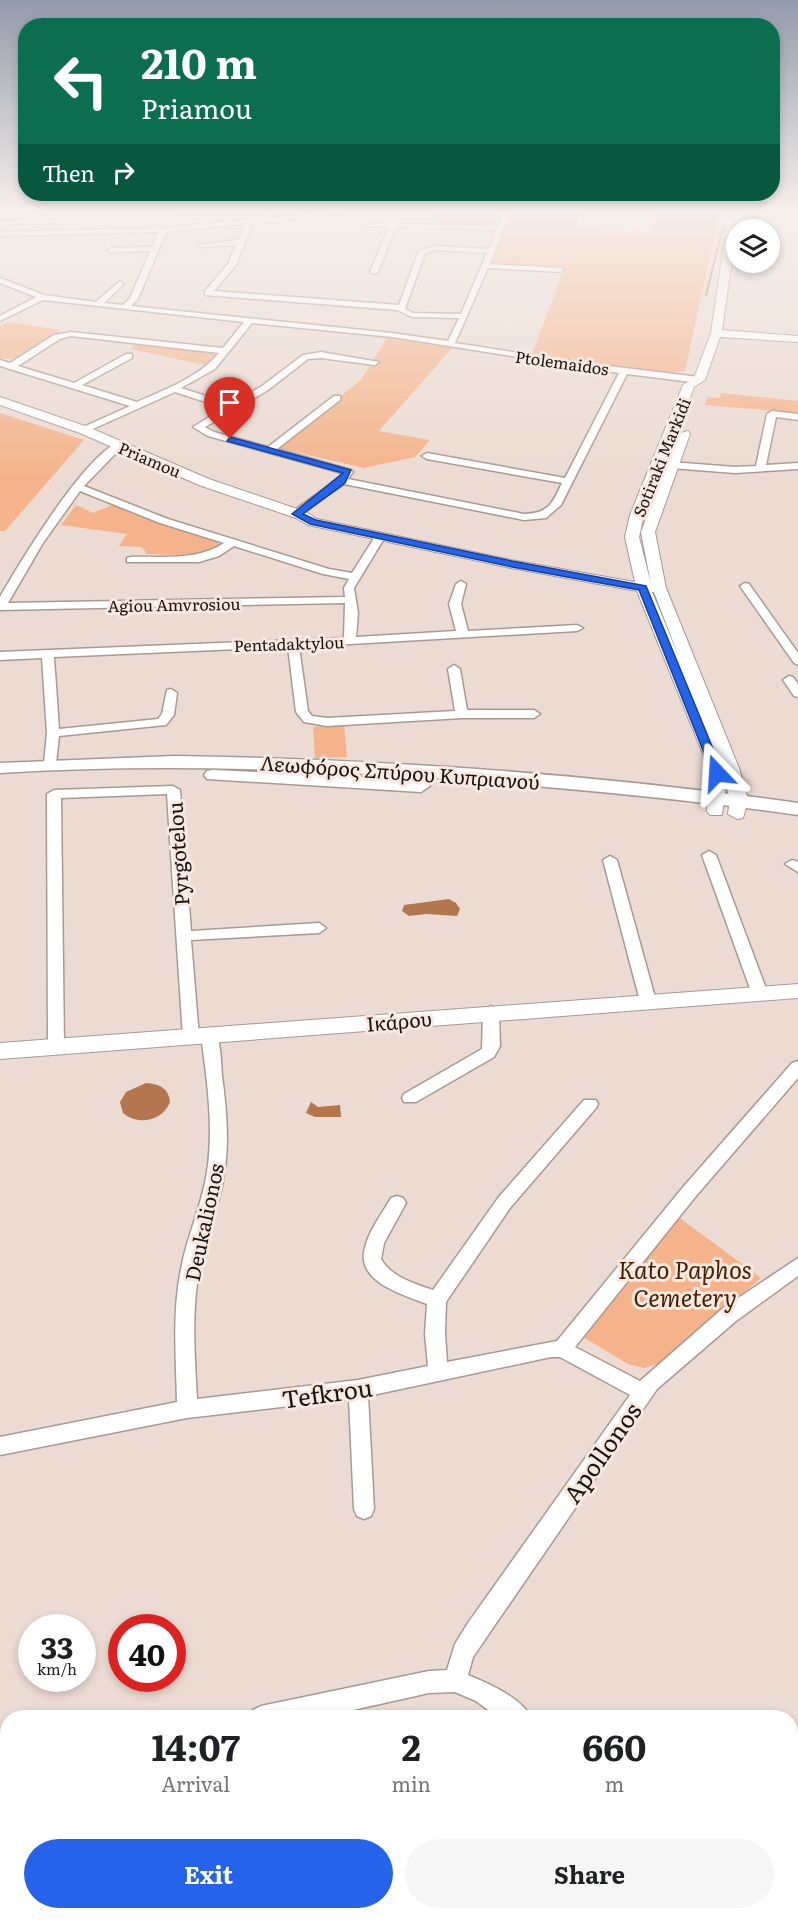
<!DOCTYPE html>
<html lang="en">
<head>
<meta charset="utf-8">
<style>
	:root { --surface:#fff; --page:#f6f6f6; --text:#202124; --muted:#757577; --accent:#2563eb }
	body { margin:0; font-family:Literata,serif; background:var(--page); color:var(--text); height:100vh; display:flex; flex-direction:column; font-size:22px; white-space:nowrap }
	* { box-sizing:border-box; margin:0 }
	p { font-size:20px; color:var(--muted) }
	.icon { flex:none; width:33px; height:33px; fill:none; stroke:currentColor; stroke-width:2; stroke-linecap:round; stroke-linejoin:round }
	.map { position:relative; flex:1; overflow:hidden }
	.details { position:absolute; left:0px; top:1710px; width:798px; height:210px; display:flex; flex-direction:column; background:var(--surface); border-radius:24px 24px 0 0; box-shadow:0 3px 9px #0003 }
	.details>* { flex:none }
	.top-card { position:absolute; left:18px; top:18px; width:762px; height:183px; border-radius:24px; box-shadow:0 3px 9px #0003; background:#0b6e4f; color:#fff; overflow:hidden }
	.fabs { position:absolute; left:726px; top:219px; display:grid; gap:12px }
	.fabs a { display:grid; place-items:center; width:54px; height:54px; border-radius:50%; background:var(--surface); box-shadow:0 3px 9px #0003; font-size:30px }
	.speed { position:absolute; left:18px; top:1614px; display:flex; gap:12px; font-size:30px; font-weight:700; text-align:center }
	.speed>* { display:grid; place-content:center; width:78px; height:78px; border-radius:50%; background:var(--surface); box-shadow:0 3px 9px #0003; line-height:1 }
	.speed small { font-size:15px; font-weight:400 }
	.speed .limit { border:9px solid #d22; background:#fff; color:#111 }
	.pin { position:absolute; display:grid; place-items:center; width:51px; height:51px; color:#fff; margin:-62px -26px; border-radius:50% 50% 50% 0; rotate:-45deg; box-shadow:0 0 6px #0007 }
	.pin .icon { rotate:45deg }
	.me { position:absolute; width:66px; margin:-33px; rotate:340deg; stroke-linejoin:round; filter:drop-shadow(0 0 4px #0008) }
	.turn { display:flex; align-items:center; gap:21px; height:126px; padding:0 24px; font-size:27px }
	.turn .icon { width:78px; height:78px; stroke-width:2.5 }
	.turn b { display:block; font-size:42px; line-height:51px }
	.then { display:flex; align-items:center; height:57px; padding:0 24px; background:#0003; gap:12px; font-size:22px }
	.eta { display:flex; justify-content:space-evenly; align-items:center; height:102px; text-align:center }
	.eta b { font-size:36px; font-weight:700; line-height:42px }
	.primary-button { display:flex; gap:12px; margin-top:auto; padding:12px 24px }
	.primary-button a { flex:1; height:69px; border-radius:36px; background:var(--accent); color:#fff; font-size:24px; font-weight:700; line-height:69px; text-align:center }
	.primary-button a+a { background:var(--page); color:var(--text) }
	.map>svg:first-child { display:block }
</style>
</head>
<body>
<div class="map">
<svg width="798" height="1920" viewBox="0 0 798 1920">
	<rect width="100%" height="100%" fill="#ebdbd2"/>
	<path fill="#f4b38a" d="M413,209H501L494,225L434,223V215L413,214Z
		M514,209H583L575,229L650,232L653,211L719,215L685,371L672,373L532,354L563,272L560,267L491,263Z
		M9,322L60,330C43,341 20,364 0,358V326Z
		M387,338L452,348L379,431L430,440L415,457L364,468L274,447L360,381Z
		M137,342L218,352L205,365L130,349Z
		M721,393L798,401V413L705,405L707,397L720,398Z
		M0,413L84,440L5,531H0Z
		M115,504L158,523L218,542V547L199,556L147,554L142,547L119,546L127,534L61,525L76,505L93,513Z
		M344,725L347,757L315,758L313,727Z
		M677,1216L761,1278L662,1363L644,1368L628,1364L583,1337Z"/>
	<path fill="#b4764e" d="M449,899L456,903L460,909L457,916L426,914L409,916L402,911L404,905Z
		M146,1083C159,1084 169,1088 170,1102C163,1121 138,1126 123,1113L120,1102L126,1092Z
		M311,1102L318,1107L340,1105L341,1117H315L306,1113Z"/>
	<g fill="none" stroke-linecap="round" stroke-linejoin="round">
		<path stroke="#b4764e" stroke-width="2" d="M706,295L725,218"/>
		<defs>
			<path id="minor" d="M0,209H31L0,212Z
				M356,209H383L252,224L236,265L214,291L399,305L419,250L436,246L489,249L496,230L396,227L378,272L374,274L370,272L389,227L362,226L360,223L498,226L504,209H511L490,264L560,268L564,270L560,272L488,268L455,343L584,363L699,377L703,380L699,383L627,374L561,505L546,518L524,520L344,484L296,517L292,516V512L338,479L342,473L208,436L193,427L224,408L175,392L84,433L81,432V428L130,406L0,366V360L10,363L54,335L71,332L223,348L244,322L43,300L0,321V316L36,297L0,283V278L44,295L96,302L120,281L123,285L104,303L123,305L130,298L150,251L111,252L107,250L111,248L152,247L158,232L0,236V232L163,228ZM245,224L238,240L199,245L203,247L236,245L228,264L205,291V295L397,310L412,317L459,318L448,341L392,333L131,306L138,299L166,232ZM436,250L487,253L461,314L413,313L405,309L425,253ZM252,323L392,337L619,373L565,478L427,453L422,456L427,459L562,483C552,504 549,513 524,514L348,479L353,472L351,470L277,449L340,400V396H334L268,447L214,432L205,427L268,390L308,359L321,358L375,365L379,362L321,352L303,355L262,386L231,404L181,388L215,369ZM71,336L219,353C199,377 166,389 137,402L82,385L132,358V354H126L74,383L18,366L60,339Z
				M667,209H696L728,214L725,216Z
				M168,210H260L263,212L260,214L166,213Z
				M749,213L798,214V218L747,216Z
				M95,217L97,220L0,225V221Z
				M772,411L798,414V420L776,417L766,465L798,463V469L735,473L658,467L653,464L658,461L735,467L756,466L767,414Z
				M119,442L122,443V447L84,486L168,519L329,569L352,573L376,535H384L385,537L354,588L358,613L356,637L456,631L449,604L456,584L461,581L466,584L461,604L468,631L577,625L583,628L577,631L299,647L308,711L312,716L327,718L455,711L448,669L454,665L460,669L467,710H534L540,714L534,718H462L327,726L304,722L296,712L288,647L54,657L59,729L158,719L162,714L167,690L171,689L177,693L174,715L166,725L59,736L56,763L55,766H45L44,763L47,733L42,658L0,660V652L344,638L345,603L0,610V597C20,562 84,456 119,442ZM80,491L160,523L224,543C197,561 163,556 131,557L127,558V562H199L219,556L234,546L323,574L349,579L344,588L345,597L8,603L43,543Z
				M745,583L749,584L798,653V665L794,663L740,586Z
				M789,676L793,677L798,684V697L794,696L783,680Z
				M173,786L180,790L191,931L319,923L326,928L319,933L191,940L199,1037L197,1041H185L183,1037L167,794L61,798L64,1046L62,1050H50L48,1046L47,794L54,790Z
				M709,851L716,855L768,994L765,998H755L752,994L702,855Z
				M610,856L617,860L656,1001L648,1006L640,1001L603,860Z
				M792,860L798,862V872L785,864Z
				M491,1006L499,1012L500,1046L494,1057L416,1102H404L402,1098L404,1094L482,1049L483,1012Z
				M209,1029L215,1031C221,1043 221,1062 222,1076C227,1112 230,1150 222,1186C215,1219 201,1250 197,1284C192,1322 195,1361 197,1399L358,1380L428,1366L425,1334L427,1304C404,1295 355,1282 365,1248C369,1230 382,1214 391,1198L397,1196L403,1198L406,1203L384,1243L381,1259C391,1277 415,1284 433,1290L498,1198L584,1100H596L598,1104L596,1108L510,1208L446,1302L445,1334L447,1362L557,1341L684,1186L792,1063L798,1061V1078L696,1196L575,1347L640,1381L722,1309L798,1258V1276L736,1321L657,1389L473,1657L468,1675C487,1683 523,1698 531,1718H499L476,1701L455,1692L429,1693L317,1718H250L253,1710L261,1706L429,1671L447,1670L455,1644L468,1623L630,1395L560,1357H551L368,1396L374,1509L371,1516L364,1519L357,1516L354,1509L349,1399L187,1418L0,1455V1437L177,1402C176,1358 172,1313 181,1269C187,1236 202,1205 207,1172C214,1127 207,1080 201,1035L203,1031Z
				M8,1752V1776L0,1778V1754Z
				M790,1895L798,1898V1920H788L780,1912H790Z
				M39,1912H65V1920H39Z"/>
			<path id="tertiary" d="M721,209H731L729,211L742,213L738,209H748L754,214L735,220L737,224L722,330L798,336V342L720,337L705,380L694,387L644,515L639,537L651,584L641,532L678,434L688,431L690,434L655,532L666,588L739,768L748,800L743,818L737,819L728,814L730,800L726,784L722,815H710L707,811L709,783L707,764L637,591L511,568L308,525L296,518L199,485L80,433L0,405V397L88,427L209,479L306,512L317,519L511,560L635,582L625,537L630,515L683,385L694,378L711,333L727,224L718,212ZM652,592H654L681,662Z
				M798,984V998L0,1059V1043Z"/>
			<path id="secondary" d="M174,756C382,759 592,774 798,803V815C687,799 575,789 463,780C309,769 155,763 0,773V763Z
				M213,770L421,780L430,786L421,792L207,779L204,775L207,771Z"/>
		</defs>
		<use href="#minor" stroke="#a99a91" stroke-width="3"/>
		<use href="#tertiary" stroke="#a99a91" stroke-width="2"/>
		<use href="#secondary" stroke="#a99a91" stroke-width="3"/>
		<use href="#minor" fill="#fff" fill-rule="evenodd"/>
		<use href="#tertiary" fill="#fff" fill-rule="evenodd"/>
		<use href="#secondary" fill="#fff" fill-rule="evenodd"/>
	</g>
	<linearGradient id="sky" x2="0" y2="1"><stop stop-color="#939baa"/><stop offset="0.44" stop-color="#f6efeb"/><stop offset="1" stop-color="#f6efeb" stop-opacity="0"/></linearGradient>
	<rect width="798" height="478" fill="url(#sky)"/>
	<path fill="#2563eb" stroke="#184099" stroke-width="1.5" d="M230,437L351,470L345,483L303,514L316,520L512,561L646,586L723,773L717,776L712,773L639,590L512,567L310,524L292,514L343,473L227,441Z"/>
	<g text-anchor="middle" dominant-baseline="central" stroke-width="6" stroke-linejoin="round" paint-order="stroke">
		<g font-size="16" fill="#191411" stroke="#f8e8df">
			<text transform="translate(562 362) rotate(8)">Ptolemaidos</text>
			<text transform="translate(661 457) rotate(-68)">Sotiraki Markidi</text>
			<text transform="translate(150 459) rotate(23)">Priamou</text>
			<text transform="translate(174 604) rotate(-1)">Agiou Amvrosiou</text>
			<text transform="translate(289 643) rotate(-2)">Pentadaktylou</text>
		</g>
		<g font-size="20" fill="#191411" stroke="#f8e8df">
			<text transform="translate(400 771) rotate(4)">Λεωφόρος Σπύρου Κυπριανού</text>
			<text transform="translate(177 854) rotate(-94)">Pyrgotelou</text>
			<text transform="translate(399 1020) rotate(-5)">Ικάρου</text>
			<text transform="translate(203 1222) rotate(-78)">Deukalionos</text>
		</g>
		<g font-size="24" font-style="italic" fill="#481f00" stroke="#f8e8df">
			<text x="685" y="1268">Kato Paphos<tspan x="685" dy="28">Cemetery</tspan></text>
		</g>
		<g font-size="24" fill="#191411" stroke="#f8e8df">
			<text transform="translate(327 1392) rotate(-8)">Tefkrou</text>
			<text transform="translate(601 1452) rotate(-55)">Apollonos</text>
		</g>
	</g>
</svg>
<div class="fabs">
<a><svg class="icon" aria-label="layers" viewBox="0 0 24 24"><path d="M12 4l9 5-9 5-9-5zM3 14l9 5 9-5"/></svg></a>
</div>
<div class="speed"><div>33<small>km/h</small></div><div class="limit">40</div></div>
<div class="pin" style="left:230px;top:439px;background:#d93025"><svg class="icon" aria-label="arrive" viewBox="0 0 24 24"><path d="M6 21V4h12l-3 4 3 4H6"/></svg></div>
<svg class="me" style="left:717px;top:773px" viewBox="-20 -20 40 40"><path d="M0-17L14 15 0 8-14 15z" fill="#2563eb" stroke="#fff" stroke-width="4"/></svg>
<div class="top-card">
<div class="turn"><svg class="icon" aria-label="left" viewBox="0 0 24 24"><path d="M17 20v-9H6M10 6l-5 5 5 5"/></svg><div><b>210 m</b>Priamou</div></div>
<div class="then">Then<svg class="icon" aria-label="right" viewBox="0 0 24 24"><path d="M7 20v-9h11M14 6l5 5-5 5"/></svg></div>
</div>
<section class="details">
<div class="eta">
<div><b>14:07</b><p>Arrival</p></div>
<div><b>2</b><p>min</p></div>
<div><b>660</b><p>m</p></div>
</div>
<div class="primary-button"><a>Exit</a><a>Share</a></div>
</section>
</div>
</body>
</html>
